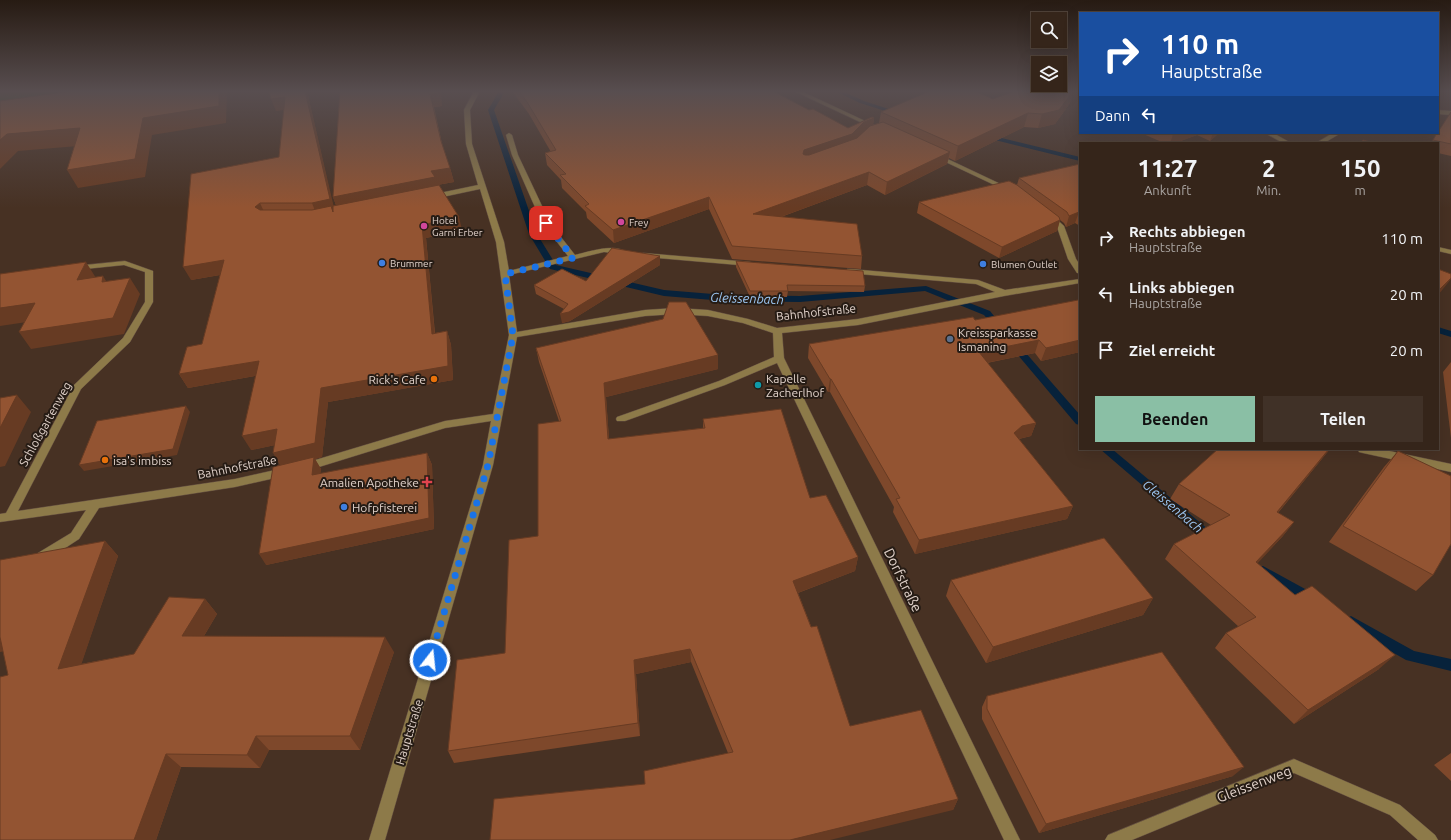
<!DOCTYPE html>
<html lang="de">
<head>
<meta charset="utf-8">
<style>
	:root { --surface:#35251a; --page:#403127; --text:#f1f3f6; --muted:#aaa5a2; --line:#4f4239; --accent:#8abfa5 }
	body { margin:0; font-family:Ubuntu,sans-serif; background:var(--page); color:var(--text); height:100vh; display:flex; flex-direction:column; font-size:15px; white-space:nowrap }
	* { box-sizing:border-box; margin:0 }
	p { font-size:13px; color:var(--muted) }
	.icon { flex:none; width:22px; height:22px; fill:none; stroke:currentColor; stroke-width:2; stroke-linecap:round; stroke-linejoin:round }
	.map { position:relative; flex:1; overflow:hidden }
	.drawer { position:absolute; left:1079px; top:142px; width:360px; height:308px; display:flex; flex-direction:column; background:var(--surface); border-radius:0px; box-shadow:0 4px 16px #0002,0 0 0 1px var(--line) }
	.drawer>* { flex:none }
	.banner { position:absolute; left:1079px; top:12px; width:360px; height:122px; border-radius:0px; box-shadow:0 4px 16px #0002,0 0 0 1px var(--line); background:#1a4fa0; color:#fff; overflow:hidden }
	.controls { position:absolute; left:1031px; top:12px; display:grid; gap:8px }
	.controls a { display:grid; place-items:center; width:36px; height:36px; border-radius:0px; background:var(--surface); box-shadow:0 4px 16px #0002,0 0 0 1px var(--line); font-size:20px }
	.pin { position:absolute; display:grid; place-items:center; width:34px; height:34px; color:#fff; margin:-17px; border-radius:8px; box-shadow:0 2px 6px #0006 }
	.me { position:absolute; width:44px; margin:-22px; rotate:16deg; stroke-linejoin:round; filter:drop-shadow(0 0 3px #0008) }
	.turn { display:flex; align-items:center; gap:14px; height:84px; padding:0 16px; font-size:18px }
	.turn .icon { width:52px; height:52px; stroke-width:2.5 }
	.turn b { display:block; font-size:28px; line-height:34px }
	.then { display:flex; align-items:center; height:38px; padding:0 16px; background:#0003; gap:8px; font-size:15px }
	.eta { display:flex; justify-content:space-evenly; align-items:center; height:68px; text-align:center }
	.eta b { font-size:24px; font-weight:600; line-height:28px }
	.primary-button { display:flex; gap:8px; margin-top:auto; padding:8px 16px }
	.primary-button a { flex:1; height:46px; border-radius:0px; background:var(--accent); color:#111; font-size:16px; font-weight:600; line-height:46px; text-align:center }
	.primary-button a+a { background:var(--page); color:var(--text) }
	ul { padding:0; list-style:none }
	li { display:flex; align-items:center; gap:12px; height:56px; padding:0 16px }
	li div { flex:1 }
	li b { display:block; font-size:15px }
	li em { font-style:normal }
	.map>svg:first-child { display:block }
</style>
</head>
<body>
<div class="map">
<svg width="1451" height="840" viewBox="0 0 1451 840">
	<rect width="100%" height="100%" fill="#473123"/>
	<path fill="#2f4f25" d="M0,91H84L0,109Z"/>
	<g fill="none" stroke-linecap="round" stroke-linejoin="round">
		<path fill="#07223b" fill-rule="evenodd" d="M499,91H505L494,110L537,234L556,265L664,290L725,295L800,296L926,286L990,311L1002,326L1001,328H995L984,315L925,291L800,302L725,301L664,296L550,269L529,234L488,110Z
			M835,91H842L864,101L901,113L898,115L860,103Z
			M985,134L1080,157V161L983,137L982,136Z
			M1438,327L1451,331V337L1438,333Z
			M1015,343L1018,344L1080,415V425L1076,424L1012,348L1010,346L1012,344Z
			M1100,449H1112L1215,535L1217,538L1215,541L1211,543L1207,541Z
			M1263,566L1316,595L1318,599L1316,603L1312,604L1308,603L1259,575L1257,571L1259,567Z
			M1351,616L1414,651L1451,659V671L1406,660L1347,626L1345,622L1347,618Z"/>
		<defs>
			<path id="minor" d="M474,91H480L470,110L472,144L504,242L509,271L568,256L542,223L512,155L506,135L509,133L512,135L518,155L550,223L575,255C588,252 614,243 626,252L622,254L604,252L509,275L517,332L645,310L676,308L708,310L748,319L777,328L858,319L995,292L976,284L847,273V269H850L978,280L1005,290L1080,279V283L1004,296L858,325L782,333L784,358L1020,840H1004L777,363L725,385L625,421H617L616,419L617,417L719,381L774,357L773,333L743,323L708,316L676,314L645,316L517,337L493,465L385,840H369L483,465L491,421L445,428L306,471L302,470L301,467L302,464L445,421L493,414L509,335L496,242L480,189L433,199L429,197L430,195L478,185L466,144L464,110Z
				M794,91H801L878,127L873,128Z
				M1438,110L1451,111V115L1438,114Z
				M1265,133H1273L1291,143H1283Z
				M1333,133H1341L1324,143H1316Z
				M937,154L1009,188L1011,189L1005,190L935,157L934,156Z
				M1046,215H1052L1064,226L1076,259L1080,265V273H1077L1068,259L1057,227L1046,219Z
				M1438,247L1451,250V254L1438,251Z
				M643,253L750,262L754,264L750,266L646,257L642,255Z
				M125,261L153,271V302L130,342L81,389L18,511L235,479L284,468L288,469L289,472L288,475L284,476L235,487L99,508L79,539L53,556L42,561L38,559L36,556L38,553L71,533L86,510L0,522V514L6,513L74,385L123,338L145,302V272L124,265L75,270L71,268L75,266Z
				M1358,449H1380L1451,464V472L1363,453L1359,452Z
				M1294,759L1400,805L1435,835L1438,840H1418L1390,815L1294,773L1132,840H1105L1108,835Z"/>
		</defs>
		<use href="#minor" stroke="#634e41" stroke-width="1"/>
		<use href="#minor" fill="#8d7a49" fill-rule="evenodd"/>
	</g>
	<path fill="#7e482b" d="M307,91L333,206L336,205L333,197L340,91L442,106L434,107L442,144L450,168L454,182L437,185L462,230L426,238L435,333L447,331L451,345L453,380L328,402L322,457L315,459L321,469L320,474L427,453L432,465L434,529L266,565L280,465L275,445L251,450L255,376L188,388L179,374L202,344L220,275L191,280L279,157L284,109L276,111Z
		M512,91H773L809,110L848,128L874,118L873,125L879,123L881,112L993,99L1070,103L1055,124L1038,128L1024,127L955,161L949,158L947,164L885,195L867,185L781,217L862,256L861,269L732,259L709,209L614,243L587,218L586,212L562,188L561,180L547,165L545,153L551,152L529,114Z
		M1451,112V156L1438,153V143H1431Z
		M1141,133H1219L1210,141L1197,135L1175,143H1164Z
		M1080,164V226L1075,223L1066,227L1064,223L1060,220L1057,231L999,258L917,213L919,202L1017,185L1019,178Z
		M660,256V265L570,321L562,323L564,309L536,294L534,285L586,281Z
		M736,261L865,286L864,292L788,291L787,297H750L736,267Z
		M1080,301V352L1041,361L1035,353L987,363L1036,423L1031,436L1019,439L1073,506L1067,519L915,554L893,512L894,507L830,392H828L808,358L809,344L975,320Z
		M536,348L718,369L606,397L609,439L703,428V419L810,498L858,557L855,571L798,593L850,726L958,799L953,810L645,784L728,753L691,662L636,674L640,736L454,763L448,751L505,653L538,536L559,421L539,362Z
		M1451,362V438L1443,372Z
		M1213,449H1330L1278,513L1294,522L1282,537L1257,563L1379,669L1294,724L1215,648L1226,633L1239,627L1165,559L1174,544L1211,525L1170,499L1179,484L1216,451Z
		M1398,451L1433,575L1416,591L1329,542L1384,467Z
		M105,541L118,556L81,664L134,654L205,599L217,614L204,636L394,652L360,750H269L260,768L181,767L156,840H0L8,675Z
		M951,580L1153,598L1143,615L986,663L946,596Z
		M987,696L1233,776L1039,833L982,719V707Z
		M1451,753V781L1434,765Z"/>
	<path fill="#673b23" d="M219,91H227L226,123L152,135L145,177L78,188L67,170L143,118Z
		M305,91H307L335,212L317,216L312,203Z
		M439,91H441L442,106L434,107L430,94Z
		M1073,91H1074L1070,103L1055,124L1038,128L1042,114Z
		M285,97L290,109L276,111L271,99Z
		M1028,113L1024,127L955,161L958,146Z
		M874,118L872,130L850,146L803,163V154L804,150Z
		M80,128L90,145L18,151L0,169V140L7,134Z
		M1179,133H1198L1197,135L1175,143H1170L1173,135Z
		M1213,133H1219L1210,141Z
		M950,152L947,164L885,195L887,182Z
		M450,168L454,182L437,185L439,191L338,211L333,197L431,171Z
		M869,172L867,185L753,227V214Z
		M709,197V209L614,243L613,230Z
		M260,203L266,216L255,207Z
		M1079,212L1075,223L1066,227L1069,216Z
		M459,217L462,230L426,238L436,348L432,334L422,225Z
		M1060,220L1057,231L999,258L1002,247Z
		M660,256V265L570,321L562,323L560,314Z
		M224,260L231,273L191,280L183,267Z
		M86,262L96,278L77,280Z
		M103,276L113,292L102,282Z
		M130,278L140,294L124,334L31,349L19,332Z
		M1451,278V279L1443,289L1438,295V291Z
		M35,303L47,319L0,326V308Z
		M447,331L451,345L453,380L328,402L322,457L315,459L321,469L319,487L281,467L273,453L321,388Z
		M1039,340L1035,353L975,365L979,352Z
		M1080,340V352L1041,361L1046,348Z
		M718,355V369L606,397L610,453L608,439L604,383Z
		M259,361L266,374L188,388L179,374Z
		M830,379H831L830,392H828Z
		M17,395L31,412L5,466L0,467V428Z
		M186,406L190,412L177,455L84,471L79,465Z
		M1036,423L1031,436L1018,439L1014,433L1022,426Z
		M277,429L285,443L251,450L242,436Z
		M1329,449H1330L1266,527L1277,512Z
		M427,453L432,465L434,529L266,565L259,554Z
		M1073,506L1067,519L915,554L919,540Z
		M1294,522L1282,537L1245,577L1256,562Z
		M105,541L118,556L75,683L58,669Z
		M858,557L855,571L792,595L793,581Z
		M1153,598L1143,615L986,663L993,647Z
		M205,599L217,614L195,651L182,636Z
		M0,634L17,649L0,652Z
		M385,637L394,652L360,750L350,736Z
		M690,649L691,662L636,674L640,736L638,723L634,660Z
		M1395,655L1379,669L1294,724L1308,710Z
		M256,736L269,750L260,768L247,755Z
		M166,754L181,767L156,840H134Z
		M1244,767L1233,776L1039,833L1046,824Z
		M958,799L953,810L830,840H790Z"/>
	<path fill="#935432" stroke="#673b23" d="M71,91H219V106L143,118L135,159L67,170L80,128L7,134L0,140V101Z
		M269,91H305L330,199L312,203H260L255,207L260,210H312L331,206L333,212V206L439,185L459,217L422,225L432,334L447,331L448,366L321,388L315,443L273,453L277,429L242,436L259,361L179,374L187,347L202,344L224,260L183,267L191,174L279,157L285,97L271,99Z
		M340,91H439V93L430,94L441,141L450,168L431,171L435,177L333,197Z
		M519,91H773L809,110L813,109L848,128L872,117L874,118L864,122L852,134L804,150L803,154L805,155H809L857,138L870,126L883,122L950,152L887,182L869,172L753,214L857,224L862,256L732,246L709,197L613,230L585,206L589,204L560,175L566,174L545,153L556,150L527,102Z
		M930,91H975L993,99L1015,91H1073L1059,110L1042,114L1028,113L958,146L881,112Z
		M1451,112V144L1433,140L1437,133H1438V132Z
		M1168,133H1179L1173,135Z
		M1363,140L1374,143H1360Z
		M1080,164V212H1079L1069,216L1067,212L1019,178Z
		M1009,181L1017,185L1059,217L1060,220L1002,247L919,202Z
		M612,248L660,256L569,312L560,314L568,304L534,285L562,269L586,281Z
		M736,261L863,271L865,286L787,285L788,291H750Z
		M86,262L77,280L103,276L102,282L130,278L113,318L19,332L35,303L0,308V274Z
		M1438,269L1451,274V278L1438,291Z
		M1078,300L1080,301V340L1046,348L1039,340L979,352L1036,423L1022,426L1014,433L1073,506L919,540L896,499L900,498L831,379H830L809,344L973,317L975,320Z
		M669,302H686L718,355L604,383L608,439L705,428L703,419L781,409L810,498L826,495L858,557L793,581L811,627L817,626L850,726L921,710L958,799L790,840H490L494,799L645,784L644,771L733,752L690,649L634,660L638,723L448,751L457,660L505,653L509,540L538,536V424L561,421L536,348L663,319Z
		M17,395L0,428V398Z
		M186,406L173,449L79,465L97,421Z
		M1218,449H1329L1277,512L1294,522L1256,562L1295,595L1312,586L1395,655L1308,710L1226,633L1256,617L1174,544L1230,515L1179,484Z
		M1398,451L1451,476V544L1433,575L1343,526Z
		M427,453L429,518L259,554L273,467L314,457L312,475Z
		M1104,538L1153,598L993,647L951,580Z
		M105,541L58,669L134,654L169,597L205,599L182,636L385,637L350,736H256L247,755L166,754L134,840H0V677L8,675L0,637V560Z
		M1162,652L1244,767L1046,824L987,709V696Z"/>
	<linearGradient id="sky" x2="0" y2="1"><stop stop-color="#271b13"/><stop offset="0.44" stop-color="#584e50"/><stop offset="1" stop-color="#584e50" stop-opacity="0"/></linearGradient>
	<rect width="1451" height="208" fill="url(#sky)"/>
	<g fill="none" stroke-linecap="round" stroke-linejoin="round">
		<path stroke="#1a73e8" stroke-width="7" stroke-dasharray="0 12.6" d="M430,660L488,465L513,335L505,274L573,258L546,223"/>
	</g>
	<g fill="#d1479c" stroke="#261c15" stroke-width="1.5">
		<circle cx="621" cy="222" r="4"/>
		<circle cx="424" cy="226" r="4"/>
	</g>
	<g fill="#3f7fe0" stroke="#261c15" stroke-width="1.5">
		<circle cx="382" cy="263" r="4"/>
		<circle cx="983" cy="264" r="4"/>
		<circle cx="344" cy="507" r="4"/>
	</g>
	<circle fill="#5c6f8a" stroke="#261c15" stroke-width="1.5" cx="950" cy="339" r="4"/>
	<g fill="#e8710a" stroke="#261c15" stroke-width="1.5">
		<circle cx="434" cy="379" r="4"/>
		<circle cx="105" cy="460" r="4"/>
	</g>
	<circle fill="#0f9aa8" stroke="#261c15" stroke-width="1.5" cx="758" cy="385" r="4"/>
	<path fill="#e0444e" stroke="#261c15" stroke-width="1.5" d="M425 476h4v4h4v4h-4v4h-4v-4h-4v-4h4z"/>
	<g text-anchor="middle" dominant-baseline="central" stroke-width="4" stroke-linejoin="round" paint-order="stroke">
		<g font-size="10" fill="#e0d1c9" stroke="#261c15" text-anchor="start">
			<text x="432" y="220">Hotel<tspan x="432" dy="12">Garni Erber</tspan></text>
			<text x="629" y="222">Frey</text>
			<text x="390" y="263">Brummer</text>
			<text x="991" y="264">Blumen Outlet</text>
		</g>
		<g font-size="12" fill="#e0d1c9" stroke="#261c15">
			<text transform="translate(816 312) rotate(-6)">Bahnhofstraße</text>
			<text transform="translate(45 424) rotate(-61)">Schloßgartenweg</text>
			<text transform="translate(237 467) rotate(-11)">Bahnhofstraße</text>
			<text transform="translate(409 732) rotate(-73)">Hauptstraße</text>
		</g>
		<g font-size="12" fill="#e0d1c9" stroke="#261c15" text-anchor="start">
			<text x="958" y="332">Kreissparkasse<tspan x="958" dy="14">Ismaning</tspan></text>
			<text x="766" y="378">Kapelle<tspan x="766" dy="14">Zacherlhof</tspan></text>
			<text x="426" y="379" text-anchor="end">Rick's Cafe</text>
			<text x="113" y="460">isa's imbiss</text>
			<text x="419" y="482" text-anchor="end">Amalien Apotheke</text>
			<text x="352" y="507">Hofpfisterei</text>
		</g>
		<g font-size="13" font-style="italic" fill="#9dc7f3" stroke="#261c15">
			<text transform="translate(747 298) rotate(2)">Gleissenbach</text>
			<text transform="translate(1173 506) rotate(40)">Gleissenbach</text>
		</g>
		<g font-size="14" fill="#e0d1c9" stroke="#261c15">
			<text transform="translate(903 580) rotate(64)">Dorfstraße</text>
			<text transform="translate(1254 784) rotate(-21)">Gleissenweg</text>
		</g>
	</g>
</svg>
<div class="controls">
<a><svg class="icon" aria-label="search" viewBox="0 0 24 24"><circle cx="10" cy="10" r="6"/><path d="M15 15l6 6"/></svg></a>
<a><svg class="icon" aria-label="layers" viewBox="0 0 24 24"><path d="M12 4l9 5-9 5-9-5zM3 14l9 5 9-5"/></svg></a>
</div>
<div class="pin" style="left:546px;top:223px;background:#d93025"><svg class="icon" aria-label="arrive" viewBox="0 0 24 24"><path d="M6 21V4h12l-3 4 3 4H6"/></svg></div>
<svg class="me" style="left:430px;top:660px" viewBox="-20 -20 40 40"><circle r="17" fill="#1a73e8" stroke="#fff" stroke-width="3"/><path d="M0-11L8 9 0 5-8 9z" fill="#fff"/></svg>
<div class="banner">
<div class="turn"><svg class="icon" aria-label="right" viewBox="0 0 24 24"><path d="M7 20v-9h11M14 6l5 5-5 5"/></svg><div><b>110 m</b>Hauptstraße</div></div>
<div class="then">Dann<svg class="icon" aria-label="left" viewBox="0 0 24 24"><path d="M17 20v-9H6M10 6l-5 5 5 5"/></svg></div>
</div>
<section class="drawer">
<div class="eta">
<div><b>11:27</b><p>Ankunft</p></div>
<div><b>2</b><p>Min.</p></div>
<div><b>150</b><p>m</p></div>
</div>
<ul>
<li><svg class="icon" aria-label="right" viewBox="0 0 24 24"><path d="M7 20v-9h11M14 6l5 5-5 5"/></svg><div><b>Rechts abbiegen</b><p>Hauptstraße</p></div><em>110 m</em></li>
<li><svg class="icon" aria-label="left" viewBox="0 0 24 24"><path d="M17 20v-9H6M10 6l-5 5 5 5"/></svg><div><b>Links abbiegen</b><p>Hauptstraße</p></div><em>20 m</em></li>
<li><svg class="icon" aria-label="arrive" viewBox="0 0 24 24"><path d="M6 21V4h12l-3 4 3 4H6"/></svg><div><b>Ziel erreicht</b></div><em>20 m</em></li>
</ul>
<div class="primary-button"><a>Beenden</a><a>Teilen</a></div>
</section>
</div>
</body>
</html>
